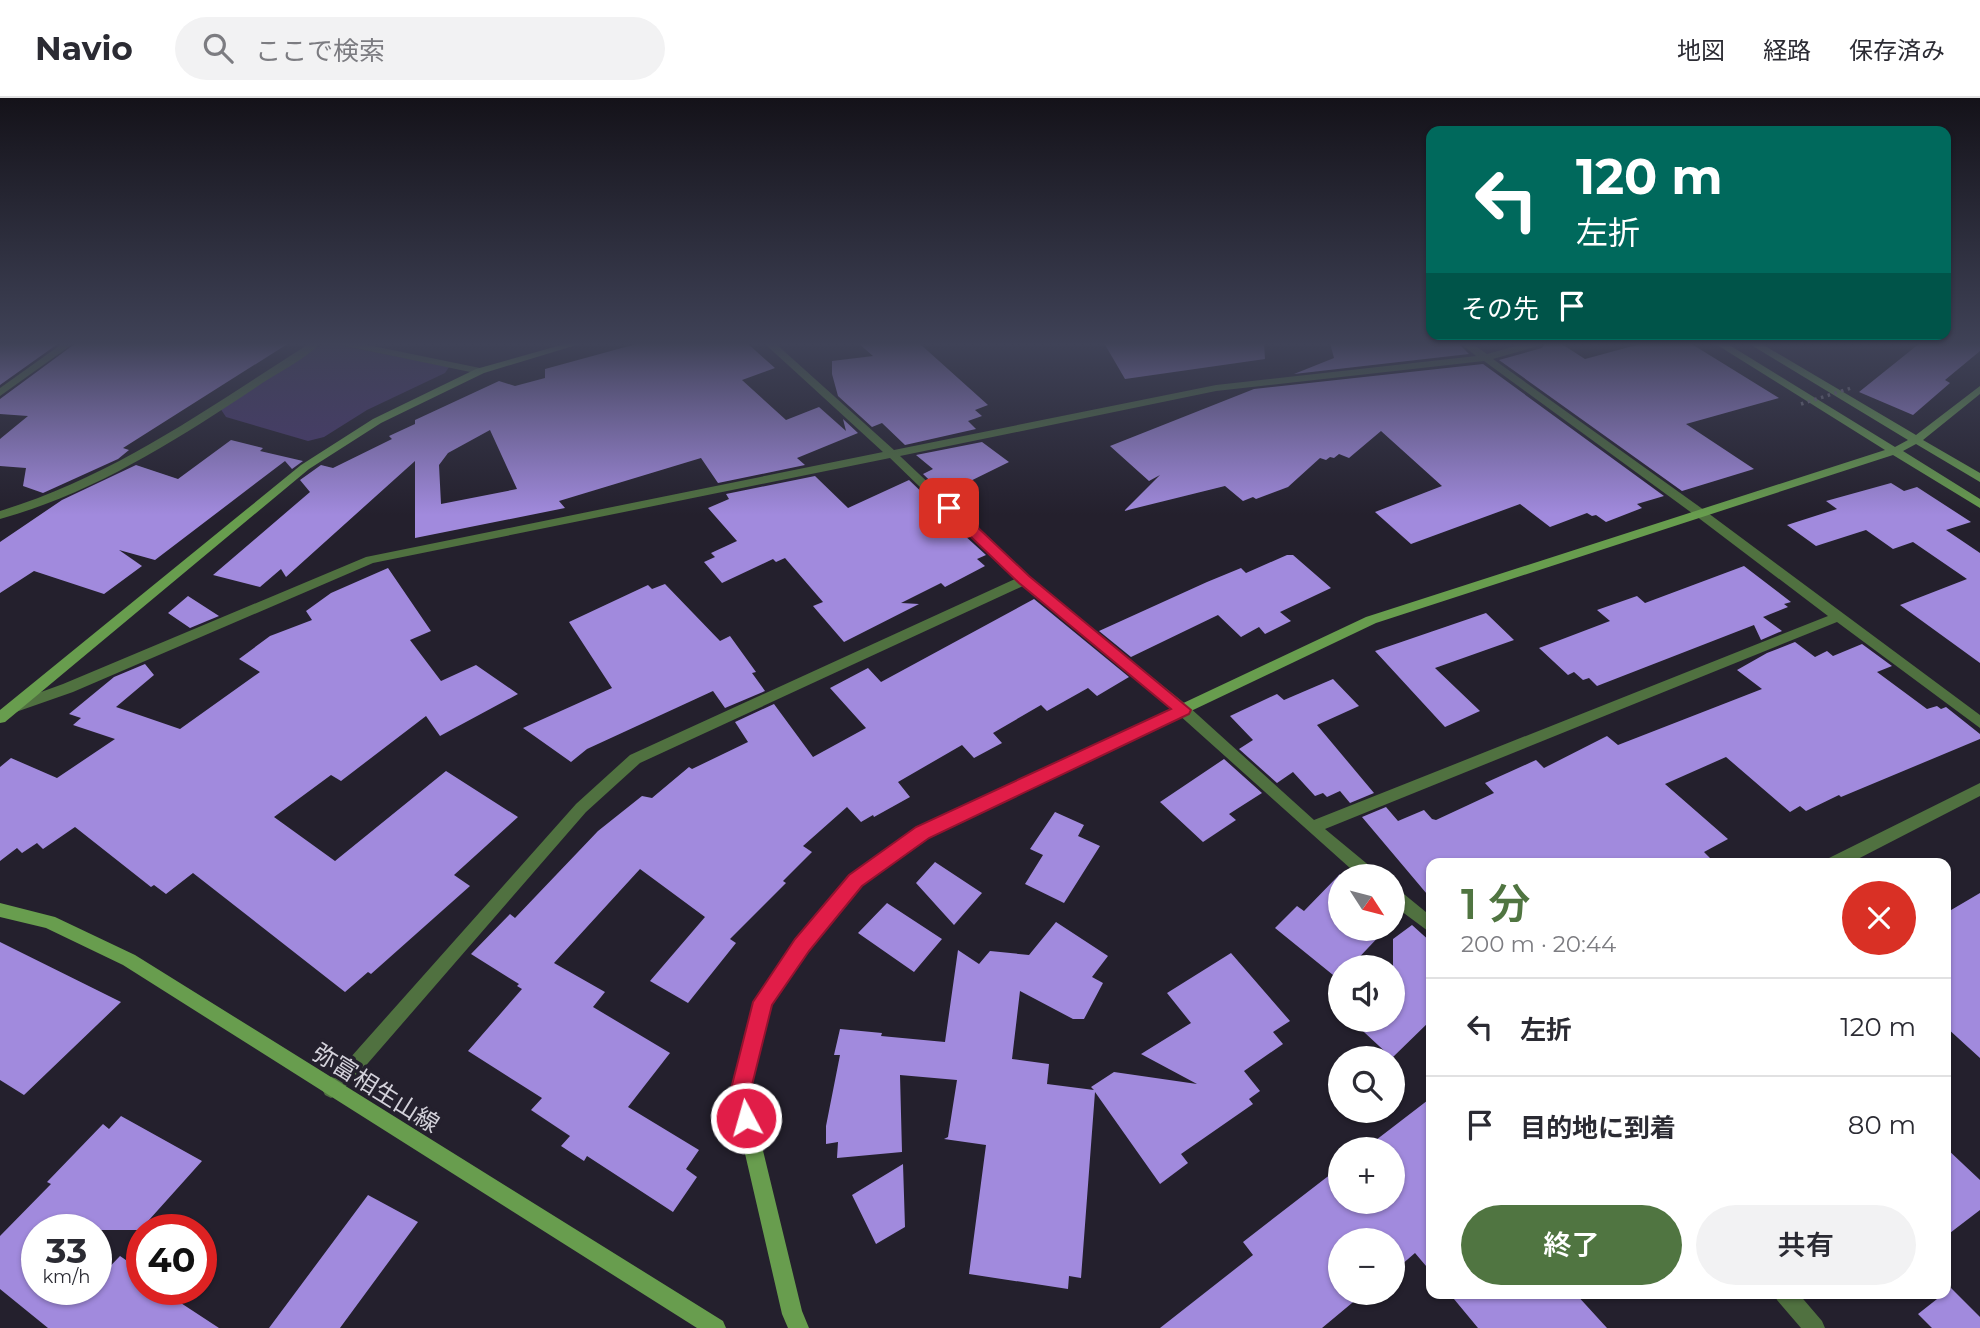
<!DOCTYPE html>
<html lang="ja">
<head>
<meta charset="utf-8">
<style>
	:root { --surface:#fff; --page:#f2f2f3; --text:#2b2b33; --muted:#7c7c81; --line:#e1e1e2; --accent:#507541 }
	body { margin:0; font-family:Montserrat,"Noto Sans JP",sans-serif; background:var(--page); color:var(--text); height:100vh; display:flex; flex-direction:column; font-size:26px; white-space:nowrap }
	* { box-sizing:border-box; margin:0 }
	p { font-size:23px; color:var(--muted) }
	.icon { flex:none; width:38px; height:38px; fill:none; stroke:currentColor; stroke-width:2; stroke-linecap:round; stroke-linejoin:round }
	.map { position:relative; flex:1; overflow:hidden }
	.side { position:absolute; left:1426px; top:760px; width:525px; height:441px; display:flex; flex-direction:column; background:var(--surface); border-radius:14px; box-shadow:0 2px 5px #0004 }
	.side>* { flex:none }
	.guide { position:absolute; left:1426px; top:28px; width:525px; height:214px; border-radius:14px; box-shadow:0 2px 5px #0004; background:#00695c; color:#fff; overflow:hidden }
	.needle { width:46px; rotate:126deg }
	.buttons { position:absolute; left:1328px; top:766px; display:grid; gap:14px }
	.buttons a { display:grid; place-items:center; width:77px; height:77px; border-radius:50%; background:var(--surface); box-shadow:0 2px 5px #0004; font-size:35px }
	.speed { position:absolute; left:21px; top:1116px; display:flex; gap:14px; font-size:35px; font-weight:700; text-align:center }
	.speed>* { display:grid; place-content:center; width:91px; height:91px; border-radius:50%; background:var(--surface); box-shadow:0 2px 5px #0004; line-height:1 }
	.speed small { font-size:18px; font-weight:400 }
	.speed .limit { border:10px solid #d22; background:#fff; color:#111 }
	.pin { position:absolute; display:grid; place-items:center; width:60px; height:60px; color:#fff; margin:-30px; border-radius:14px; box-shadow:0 4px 10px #0006 }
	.me { position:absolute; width:77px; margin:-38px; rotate:354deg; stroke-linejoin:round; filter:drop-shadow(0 0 5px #0008) }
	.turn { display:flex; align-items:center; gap:24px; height:147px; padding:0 35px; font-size:32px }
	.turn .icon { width:91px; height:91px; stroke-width:2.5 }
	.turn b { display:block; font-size:49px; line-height:60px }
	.then { display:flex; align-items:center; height:66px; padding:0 35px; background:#0003; gap:14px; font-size:26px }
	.round { display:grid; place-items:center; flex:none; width:74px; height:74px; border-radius:37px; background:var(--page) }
	.overview { display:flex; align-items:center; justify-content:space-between; height:119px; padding:0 35px }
	h1 { font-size:42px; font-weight:600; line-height:52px; color:var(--accent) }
	.cta { display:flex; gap:14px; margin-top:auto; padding:14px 35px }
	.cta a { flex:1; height:80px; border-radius:42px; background:var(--accent); color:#fff; font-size:28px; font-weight:600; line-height:80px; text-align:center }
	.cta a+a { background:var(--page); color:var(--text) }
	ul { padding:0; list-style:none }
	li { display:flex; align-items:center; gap:21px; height:98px; padding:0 35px; border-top:2px solid var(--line) }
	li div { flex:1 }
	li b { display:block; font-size:26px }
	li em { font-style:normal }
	header { display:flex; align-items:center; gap:42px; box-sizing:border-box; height:98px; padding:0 35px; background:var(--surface); border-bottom:2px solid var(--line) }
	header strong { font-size:33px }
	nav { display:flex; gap:38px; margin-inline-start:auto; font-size:24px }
	.search { width:490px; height:63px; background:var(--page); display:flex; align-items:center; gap:18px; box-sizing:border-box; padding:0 24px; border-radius:38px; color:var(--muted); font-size:26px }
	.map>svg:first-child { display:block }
</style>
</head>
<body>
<header>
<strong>Navio</strong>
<div class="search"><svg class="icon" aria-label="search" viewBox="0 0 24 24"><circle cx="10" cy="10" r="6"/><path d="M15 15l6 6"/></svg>ここで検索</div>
<nav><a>地図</a><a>経路</a><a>保存済み</a></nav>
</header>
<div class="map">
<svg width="1980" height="1230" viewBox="0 0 1980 1230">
	<rect width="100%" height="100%" fill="#24202d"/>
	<path fill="#4a3a70" d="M334,246L449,269L445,275L367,312L324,339L308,343L226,319L220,310L316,249Z"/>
	<path fill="#a18add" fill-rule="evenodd" d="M0,245H59L0,287Z
		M76,245H289L123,350L129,352L118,361L43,395L23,388L26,370L0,368V341L28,318L0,316V301Z
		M640,245H747L775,270L742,282L786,322L819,309L846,333L843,321L858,335L797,360L805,367L718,385L701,360L559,403L565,410L415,440V363L286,479L281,471L260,489L213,477L310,394L300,382L321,367L333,370L392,341L389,338L415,326V322L499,283L515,288L545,280V271ZM490,332L517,391L441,406L439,367L448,355Z
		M858,245H919L988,307L975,312L982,318L968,323L976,331L905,347L882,325L872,329L838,298L832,276V263L873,258Z
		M1104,245H1264L1265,261L1125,281Z
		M1330,245H1458L1469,256L1294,276L1334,260Z
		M1545,245H1560L1585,261L1644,245H1690L1779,300L1686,326L1754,371L1682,393L1499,262L1542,250Z
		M1920,245H1980V253L1945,282L1950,285L1913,317L1859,294Z
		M1483,266L1664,398L1637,406L1642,410L1606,424L1596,417L1592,418L1587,415L1550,429L1520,406L1411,446L1375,414L1442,388L1381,333L1349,360L1339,356L1334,360L1330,359L1326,362L1320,360L1288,389L1256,401L1253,399L1243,403L1225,388L1124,413L1160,377L1149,383L1110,348L1254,291Z
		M231,342L263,350L260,353L303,363L292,371L285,363L155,462L119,452L142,468L104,496L34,473L0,495V444L62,402L136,367L178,381Z
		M982,344L1009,364L944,396L923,376L933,371L916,357Z
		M815,378L848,410L909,382L931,403L929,405L986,457L977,461L985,468L945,489L941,485L901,505L919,506L844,544L813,508L823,504L785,460L776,464L773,461L722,485L704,464L715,459L711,455L737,443L708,410L729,401L726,396Z
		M1891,385L1904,393L1917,389L1971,424L1946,432L1980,455V565L1900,507L1967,481L1913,444L1893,451L1866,432L1816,448L1787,427L1837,411L1826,403Z
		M1287,457H1293L1331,490L1280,514L1291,523L1265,536L1259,529L1241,539L1218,517L1131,559L1099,533L1207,484L1241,470L1246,475Z
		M1744,468L1791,504L1784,506L1788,509L1763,519L1782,533L1761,542L1754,527L1597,588L1589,580L1583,582L1574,574L1568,577L1539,550L1610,523L1597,512L1637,498L1645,505Z
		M388,470L431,533L410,542L441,583L476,567L518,596L440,638L426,618L341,683L331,677L274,719L335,763L446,673L518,719L454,777L470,788L371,876L368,874L345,894L193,775L166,796L154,787L151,789L75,729L43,751L37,745L22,755L17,750L0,763V669L11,660L57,680L115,641L73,627L81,620L69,616L114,579L145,566L154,577L116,609L180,631L260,574L239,561L270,538L312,522L306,513L331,495Z
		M665,486L720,543L730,538L756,574L752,575L765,593L725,610L713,593L587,651L571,664L523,630L612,590L569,524L648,487L652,491Z
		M188,498L219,518L190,530L168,515Z
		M1034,501L1129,579L1097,598L1088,590L1047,613L1041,607L993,635L1002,645L974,660L962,647L898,684L910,699L874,719L873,717L861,724L847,709L803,748L812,754L783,783L786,785L730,841L736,845L688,905L650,883L705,819L640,771L554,865L605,894L593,909L670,955L628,1009L699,1052L686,1071L697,1079L673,1114L587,1058L584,1063L561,1048L570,1038L531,1012L542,1000L468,953L522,891L517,888L519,886L471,856L510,816L515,820L598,733L642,698L652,700L689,669L692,671L748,644L735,624L774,606L813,659L866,630L830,590L868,570L881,584Z
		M1486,515L1514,542L1435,570L1480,613L1445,629L1375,553Z
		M1795,544L1815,559L1827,553L1833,558L1862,546L1892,568L1877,574L1927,611L1937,608L1941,611L1946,609L1980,636V641L1841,699L1839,697L1806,713L1800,708L1790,714L1726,659L1665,686L1728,741L1704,754L1715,765H1432V802L1362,719L1386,709L1398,723L1424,712L1432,721L1436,722L1494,695L1485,685L1536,662L1544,670L1607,638L1618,647L1762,591L1737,572L1767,555Z
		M1333,581L1359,608L1317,627L1374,695L1350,705L1340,693L1327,699L1323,695L1315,698L1293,674L1277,685L1239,651L1253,642L1230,618L1277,596L1284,602Z
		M1224,661L1262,695L1229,716L1236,722L1203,744L1160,704Z
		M1055,714L1084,727L1078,738L1100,748L1064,805L1025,786L1043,757L1030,751Z
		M935,764L982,795L954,827L916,785Z
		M1340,776V831H1386L1349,870H1340L1338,881L1275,830L1297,808L1304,813Z
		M1980,795V960L1946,929V815Z
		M887,805L942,841L914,874L858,835Z
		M1056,824L1108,858L1092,879L1103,885L1084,921H1073L1020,893L1012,961L1049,966L1047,986L1094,992L1091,989L1114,974L1197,986L1141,956L1191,925L1167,895L1231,855L1290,923L1273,934L1283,946L1244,973L1260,993L1249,1001L1253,1006L1181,1056L1188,1065L1160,1086L1095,994L1081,1180L1069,1178L1068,1191L969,1176L986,1047L944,1041L948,1039L957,982L900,977L902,1054L837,1060L838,1044L826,1046V1028L840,957H834L840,931L882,935L881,938L945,944L958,852L979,866L990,853L1029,857Z
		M1412,827L1432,845V921L1392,960L1351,922H1393V841Z
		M0,844L121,904L24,997L0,982Z
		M1432,999V1175L1415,1155L1393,1174V1143H1340V1195H1364L1322,1230H1160L1253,1157L1243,1144L1340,1069V1104H1393V1052H1363Z
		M121,1018L202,1063L140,1132H37V1192H96V1183L120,1158L142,1173V1192H161L219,1230H48L0,1191V1138L51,1086L47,1084L103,1026L109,1031Z
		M1946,1050L1980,1082V1112L1946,1138Z
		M903,1066L905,1129L876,1146L852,1097Z
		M368,1097L418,1124L340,1230H269Z
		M1951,1190L1980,1219V1230H1932L1918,1216Z
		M1449,1195H1575L1607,1230H1478Z"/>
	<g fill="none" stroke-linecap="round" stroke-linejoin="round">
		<path fill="#507140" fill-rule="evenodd" d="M63,245H74L0,298V290Z
			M310,245H321C303,263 276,275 255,290C175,343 94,395 0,421V413C115,378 210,309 310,245Z
			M340,245H358L480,270L485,273L480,276L345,248Z
			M764,245H775L894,352L1216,287L1476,258L1460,245H1471L1487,256L1527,245H1542L1541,247L1493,261L1704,412L1980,617V630L1837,524L1325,731L1377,774L1379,779H1360L1178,616L1023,488L640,665L586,714L362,972L337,997L331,1000L325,997L322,991L325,985L350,960L576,706L630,657L1015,481L890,360L373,465L73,594L13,615L6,610L8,606L63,586L366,459L883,354ZM1484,263L1696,418L1828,518L1314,722L1188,608L1028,479L900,358L1216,293Z
			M1980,685V698L1850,765H1827L1829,760Z
			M1393,790L1399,792L1432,819V836L1393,807Z
			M1774,1195H1798L1822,1223L1825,1230H1801L1777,1202Z"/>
		<path fill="#689d4e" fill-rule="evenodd" d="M568,245H583L484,275L381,325L309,371L5,624L0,625V612L301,367L373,321L476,271Z
			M1714,245H1726L1895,349L1908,342L1748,245H1760L1916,337L1980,288V296L1923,342L1980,375V384L1916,346L1903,353L1980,401V410L1893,357L1376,525L928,738L862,787L808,852L771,907L749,995L802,1213L809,1230H788L782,1216L731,995L754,904L796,842L850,777L918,730L1366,519L1885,352Z
			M0,805L55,819L135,857L723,1223L726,1230H697L123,867L46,830L0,819Z"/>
		<path stroke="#7c7984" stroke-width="3.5" stroke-dasharray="2.5 4.5" stroke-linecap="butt" d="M1801,306L1851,290"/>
	</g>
	<linearGradient id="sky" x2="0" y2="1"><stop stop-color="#141219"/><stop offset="0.59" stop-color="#3f4257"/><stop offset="1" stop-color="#3f4257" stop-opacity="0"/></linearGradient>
	<rect width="1980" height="417" fill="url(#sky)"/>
	<path fill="#e11d48" stroke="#92132f" stroke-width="2" d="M949,406L954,407L1029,478L1191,612L1189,616L929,740L862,788L809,853L772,907L750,995L756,1020L753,1027L746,1030L738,1027L730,995L753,904L795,841L849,777L916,729L1171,611L1019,485L944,413L942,410Z"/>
	<g text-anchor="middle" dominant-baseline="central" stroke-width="7" stroke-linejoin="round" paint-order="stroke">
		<g font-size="24" fill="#d3d1da" stroke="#24202d">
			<text transform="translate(376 990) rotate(32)">弥富相生山線</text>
		</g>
	</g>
</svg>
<div class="buttons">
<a><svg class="needle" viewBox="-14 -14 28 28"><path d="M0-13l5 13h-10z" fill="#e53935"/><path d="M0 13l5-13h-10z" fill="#7c7c81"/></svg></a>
<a><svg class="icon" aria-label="sound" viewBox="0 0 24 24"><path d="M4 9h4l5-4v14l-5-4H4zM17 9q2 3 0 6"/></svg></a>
<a><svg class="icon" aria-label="search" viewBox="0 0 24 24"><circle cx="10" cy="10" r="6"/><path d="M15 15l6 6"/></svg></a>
<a>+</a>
<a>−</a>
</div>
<div class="speed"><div>33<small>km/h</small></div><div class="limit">40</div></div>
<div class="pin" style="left:949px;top:410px;background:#d93025"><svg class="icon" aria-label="arrive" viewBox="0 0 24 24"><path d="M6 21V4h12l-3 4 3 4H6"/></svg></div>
<svg class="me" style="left:746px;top:1020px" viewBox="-20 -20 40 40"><circle r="17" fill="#e11d48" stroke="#fff" stroke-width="3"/><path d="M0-11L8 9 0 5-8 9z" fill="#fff"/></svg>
<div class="guide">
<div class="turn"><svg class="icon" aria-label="left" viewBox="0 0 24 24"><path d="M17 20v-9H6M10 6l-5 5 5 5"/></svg><div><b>120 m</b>左折</div></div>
<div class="then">その先<svg class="icon" aria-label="arrive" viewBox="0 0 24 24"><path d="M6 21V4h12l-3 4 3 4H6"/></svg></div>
</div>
<section class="side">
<div class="overview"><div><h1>1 分</h1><p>200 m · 20:44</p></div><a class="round" style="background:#d93025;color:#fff"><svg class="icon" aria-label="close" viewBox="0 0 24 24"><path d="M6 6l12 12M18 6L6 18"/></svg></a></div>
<ul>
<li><svg class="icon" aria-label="left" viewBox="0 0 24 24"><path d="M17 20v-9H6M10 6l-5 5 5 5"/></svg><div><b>左折</b></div><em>120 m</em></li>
<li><svg class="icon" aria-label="arrive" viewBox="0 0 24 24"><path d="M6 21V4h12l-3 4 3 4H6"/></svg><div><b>目的地に到着</b></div><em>80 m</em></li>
</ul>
<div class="cta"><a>終了</a><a>共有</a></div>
</section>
</div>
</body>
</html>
